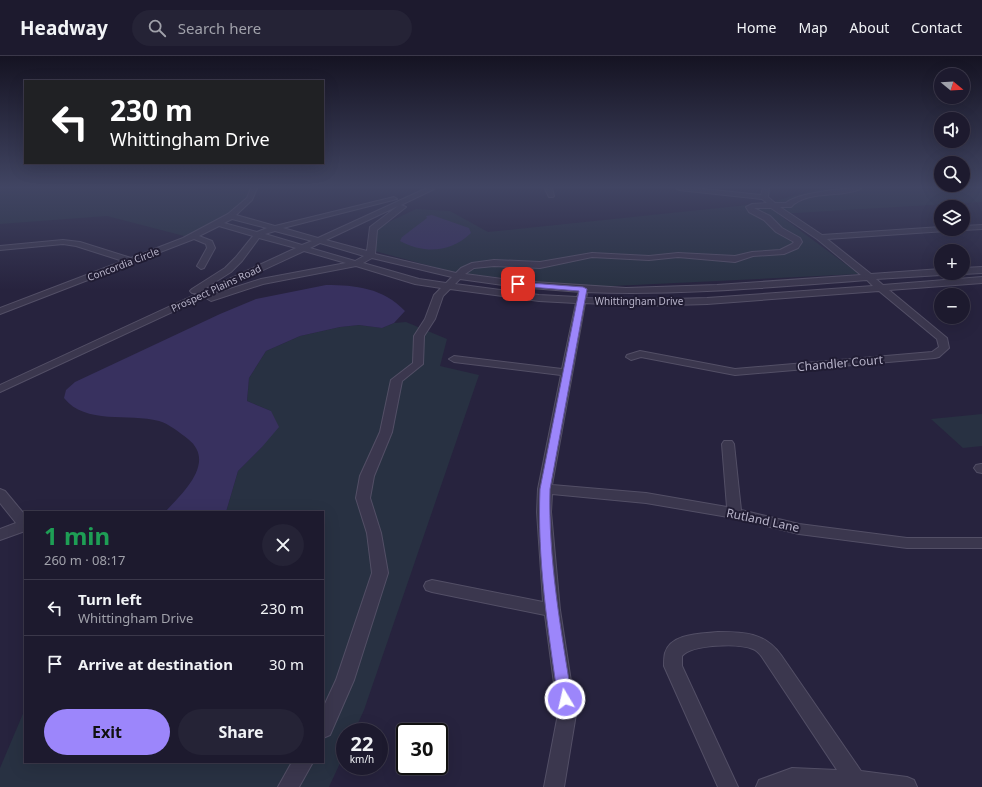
<!DOCTYPE html>
<html lang="en">
<head>
<meta charset="utf-8">
<style>
	:root { --surface:#1d1a2e; --page:#252336; --text:#f1f3f6; --muted:#a0a1aa; --line:#3b384a; --accent:#9c86fb }
	body { margin:0; font-family:"Noto Sans",sans-serif; background:var(--page); color:var(--text); height:100vh; display:flex; flex-direction:column; font-size:15px; white-space:nowrap }
	* { box-sizing:border-box; margin:0 }
	p { font-size:13px; color:var(--muted) }
	.icon { flex:none; width:22px; height:22px; fill:none; stroke:currentColor; stroke-width:2; stroke-linecap:round; stroke-linejoin:round }
	.map { position:relative; flex:1; overflow:hidden }
	.sheet { position:absolute; left:24px; top:455px; width:300px; height:252px; display:flex; flex-direction:column; background:var(--surface); border-radius:0px; box-shadow:0 4px 16px #0002,0 0 0 1px var(--line) }
	.sheet>* { flex:none }
	.banner { position:absolute; left:24px; top:24px; width:300px; height:84px; border-radius:0px; box-shadow:0 4px 16px #0002,0 0 0 1px var(--line); background:#202124; color:#fff; overflow:hidden }
	.needle { width:26px; rotate:108deg }
	.tools { position:absolute; left:934px; top:12px; display:grid; gap:8px }
	.tools a { display:grid; place-items:center; width:36px; height:36px; border-radius:50%; background:var(--surface); box-shadow:0 4px 16px #0002,0 0 0 1px var(--line); font-size:20px }
	.speed { position:absolute; left:336px; top:667px; display:flex; gap:8px; font-size:20px; font-weight:700; text-align:center }
	.speed>* { display:grid; place-content:center; width:52px; height:52px; border-radius:50%; background:var(--surface); box-shadow:0 4px 16px #0002,0 0 0 1px var(--line); line-height:1 }
	.speed small { font-size:10px; font-weight:400 }
	.speed .limit { border:2px solid #111; border-radius:6px; background:#fff; color:#111 }
	.pin { position:absolute; display:grid; place-items:center; width:34px; height:34px; color:#fff; margin:-17px; border-radius:8px; box-shadow:0 2px 6px #0006 }
	.me { position:absolute; width:44px; margin:-22px; rotate:351deg; stroke-linejoin:round; filter:drop-shadow(0 0 3px #0008) }
	.turn { display:flex; align-items:center; gap:14px; height:84px; padding:0 20px; font-size:18px }
	.turn .icon { width:52px; height:52px; stroke-width:2.5 }
	.turn b { display:block; font-size:28px; line-height:34px }
	.round { display:grid; place-items:center; flex:none; width:42px; height:42px; border-radius:21px; background:var(--page) }
	.headline { display:flex; align-items:center; justify-content:space-between; height:68px; padding:0 20px }
	h1 { font-size:24px; font-weight:700; line-height:30px; color:#1e9e55 }
	.cta { display:flex; gap:8px; margin-top:auto; padding:8px 20px }
	.cta a { flex:1; height:46px; border-radius:24px; background:var(--accent); color:#111; font-size:16px; font-weight:700; line-height:46px; text-align:center }
	.cta a+a { background:var(--page); color:var(--text) }
	ul { padding:0; list-style:none }
	li { display:flex; align-items:center; gap:12px; height:56px; padding:0 20px; border-top:1px solid var(--line) }
	li div { flex:1 }
	li b { display:block; font-size:15px }
	li em { font-style:normal }
	header { display:flex; align-items:center; gap:24px; box-sizing:border-box; height:56px; padding:0 20px; background:var(--surface); border-bottom:1px solid var(--line) }
	header strong { font-size:19px }
	nav { display:flex; gap:22px; margin-inline-start:auto; font-size:14px }
	.search { width:280px; height:36px; background:var(--page); display:flex; align-items:center; gap:10px; box-sizing:border-box; padding:0 14px; border-radius:22px; color:var(--muted); font-size:15px }
	.map>svg:first-child { display:block }
</style>
</head>
<body>
<header>
<strong>Headway</strong>
<div class="search"><svg class="icon" aria-label="search" viewBox="0 0 24 24"><circle cx="10" cy="10" r="6"/><path d="M15 15l6 6"/></svg>Search here</div>
<nav><a>Home</a><a>Map</a><a>About</a><a>Contact</a></nav>
</header>
<div class="map">
<svg width="982" height="731" viewBox="0 0 982 731">
	<rect width="100%" height="100%" fill="#27233e"/>
	<path fill="#283142" d="M0,132H194L198,134L253,132L239,153L188,181L107,160L0,168Z
		M823,132H982V146L778,158L859,218L592,231L456,217L371,194L374,173L416,153L450,155L488,176L767,147Z
		M406,266L447,283L440,310L479,319L364,654L354,676H345V696L329,731H0V712L25,653V706H323V456H226L238,415L262,391L271,355L247,345L249,322L266,295L300,280L340,271L359,269L382,272L394,267Z
		M982,358V390L963,392L931,363Z"/>
	<path fill="#38315f" d="M432,159L469,172L471,177C450,197 425,198 400,185L402,181L427,162L426,160Z
		M326,229C356,229 383,232 405,255L394,267L382,272L359,269L340,271L300,280L266,295L249,322L247,345L271,355L279,371L262,391L238,415L226,456H165C182,438 217,406 188,383C179,376 169,368 159,365C129,357 85,369 64,342L66,334L75,326L220,258L256,243Z"/>
	<g fill="none" stroke-linecap="round" stroke-linejoin="round">
		<defs>
			<path id="minor" d="M251,132H257L252,144L236,159L275,170L394,141L397,143L283,172L318,182L427,132H435L434,133L401,149L406,151L377,174L375,198L456,217L461,212L472,207L494,204L540,206L592,197L649,200L678,197L735,200L752,196L780,194L792,188L794,186L776,176L764,164L749,156L746,151L752,148L767,147L762,143L679,134L676,132H694L761,139L763,132H769L768,141L775,147H786C796,137 846,132 861,132L860,133C840,142 807,134 791,151H780L822,179L941,171V173H950L946,175L827,183L871,218L941,213V217H945L941,219L876,223L883,229L982,221V227L889,234L947,282L949,292L939,301L935,302L735,319L641,301L631,304L626,301L627,299L640,295L735,313L932,296L939,291L937,283L879,235L707,248L639,250L585,247L552,429L646,437L727,451L722,388L724,385H732L734,388L741,454L799,468L907,482H982V492H907L799,478L734,462L646,447L552,438L551,456L560,554L576,658L564,731H544L558,658L545,559L432,536L426,534L424,530L426,526L432,524L543,546L537,456L538,433L561,319L454,306L449,303L454,300L562,313L576,247L539,245L450,233L443,240L435,263L424,280L423,308L402,325L392,376L374,420L370,442L381,477L388,517L354,624L330,679L323,682V652L336,624L372,517L367,477L356,442L360,420L380,376L391,324L413,307L414,280L425,263L434,239L441,232L415,228L356,210L263,228L211,245L206,242L208,240L261,223L346,207L304,195L0,336V329L296,192L259,182L242,205L231,216L198,237H192L190,235L192,233L225,212L236,201L253,180L219,170L199,180L212,185L215,192L204,212L201,213L197,210L207,192L206,188L194,183L0,258V252L123,205L76,190L63,188L0,194V190L63,184L80,186L131,202L183,182L228,158L247,142ZM398,150L370,171L367,195L326,184ZM754,152H771L817,183L861,219L717,229L626,232L518,225L465,218L474,212L494,210L540,212L592,201L649,204L678,201L735,206L753,200L784,198L798,192L802,186L800,182L782,172L770,160ZM232,163L267,172L257,176L224,167ZM275,175L312,185L302,189L265,178ZM320,187L364,200L355,205L310,192ZM372,202L452,221L446,227L419,223L363,207ZM460,223L518,231L581,236H579L577,241L539,239L455,228ZM867,224L873,230L707,242L639,244L586,242L587,238L584,236C678,240 773,231 867,224Z
				M546,132H552L554,140L553,141H549L545,133Z
				M982,169V173L963,174L960,173H963V170Z
				M982,211V217L963,218L961,217H963V212Z
				M981,408H982V417L977,416L974,412L976,409Z
				M0,433L5,435L25,459V475L0,484V473L16,467L0,447Z
				M718,576C744,576 764,576 781,599L861,715L907,721L914,724L917,731H756L759,724L792,712L837,714L762,601C760,598 756,594 753,593C739,587 692,588 682,600V610L738,731H718L664,610C664,606 664,601 665,597C671,577 701,578 718,576Z
				M292,706H313L299,731H278Z"/>
		</defs>
		<use href="#minor" stroke="#534f66" stroke-width="2"/>
		<use href="#minor" fill="#3b374e" fill-rule="evenodd"/>
	</g>
	<linearGradient id="sky" x2="0" y2="1"><stop stop-color="#151322"/><stop offset="0.56" stop-color="#414563"/><stop offset="1" stop-color="#414563" stop-opacity="0"/></linearGradient>
	<rect width="982" height="234" fill="url(#sky)"/>
	<path fill="#9c86fb" stroke="#6557a3" d="M516,226L583,231L587,233L550,433C548,503 561,574 572,643L570,647L565,649L560,647L558,643C548,574 537,503 540,433L579,235L518,230L515,228Z"/>
	<g text-anchor="middle" dominant-baseline="central" stroke-width="4" stroke-linejoin="round" paint-order="stroke">
		<g font-size="10" fill="#b7b3c9" stroke="#201c33">
			<text transform="translate(123 208) rotate(-21)">Concordia Circle</text>
			<text transform="translate(216 232) rotate(-25)">Prospect Plains Road</text>
			<text x="639" y="245">Whittingham Drive</text>
		</g>
		<g font-size="12" fill="#b7b3c9" stroke="#201c33">
			<text transform="translate(840 307) rotate(-5)">Chandler Court</text>
			<text transform="translate(763 464) rotate(12)">Rutland Lane</text>
		</g>
	</g>
</svg>
<div class="tools">
<a><svg class="needle" viewBox="-14 -14 28 28"><path d="M0-13l5 13h-10z" fill="#e53935"/><path d="M0 13l5-13h-10z" fill="#a0a1aa"/></svg></a>
<a><svg class="icon" aria-label="sound" viewBox="0 0 24 24"><path d="M4 9h4l5-4v14l-5-4H4zM17 9q2 3 0 6"/></svg></a>
<a><svg class="icon" aria-label="search" viewBox="0 0 24 24"><circle cx="10" cy="10" r="6"/><path d="M15 15l6 6"/></svg></a>
<a><svg class="icon" aria-label="layers" viewBox="0 0 24 24"><path d="M12 4l9 5-9 5-9-5zM3 14l9 5 9-5"/></svg></a>
<a>+</a>
<a>−</a>
</div>
<div class="speed"><div>22<small>km/h</small></div><div class="limit">30</div></div>
<div class="pin" style="left:518px;top:228px;background:#d93025"><svg class="icon" aria-label="arrive" viewBox="0 0 24 24"><path d="M6 21V4h12l-3 4 3 4H6"/></svg></div>
<svg class="me" style="left:565px;top:643px" viewBox="-20 -20 40 40"><circle r="17" fill="#9c86fb" stroke="#fff" stroke-width="3"/><path d="M0-11L8 9 0 5-8 9z" fill="#fff"/></svg>
<div class="banner">
<div class="turn"><svg class="icon" aria-label="left" viewBox="0 0 24 24"><path d="M17 20v-9H6M10 6l-5 5 5 5"/></svg><div><b>230 m</b>Whittingham Drive</div></div>
</div>
<section class="sheet">
<div class="headline"><div><h1>1 min</h1><p>260 m · 08:17</p></div><a class="round"><svg class="icon" aria-label="close" viewBox="0 0 24 24"><path d="M6 6l12 12M18 6L6 18"/></svg></a></div>
<ul>
<li><svg class="icon" aria-label="left" viewBox="0 0 24 24"><path d="M17 20v-9H6M10 6l-5 5 5 5"/></svg><div><b>Turn left</b><p>Whittingham Drive</p></div><em>230 m</em></li>
<li><svg class="icon" aria-label="arrive" viewBox="0 0 24 24"><path d="M6 21V4h12l-3 4 3 4H6"/></svg><div><b>Arrive at destination</b></div><em>30 m</em></li>
</ul>
<div class="cta"><a>Exit</a><a>Share</a></div>
</section>
</div>
</body>
</html>
